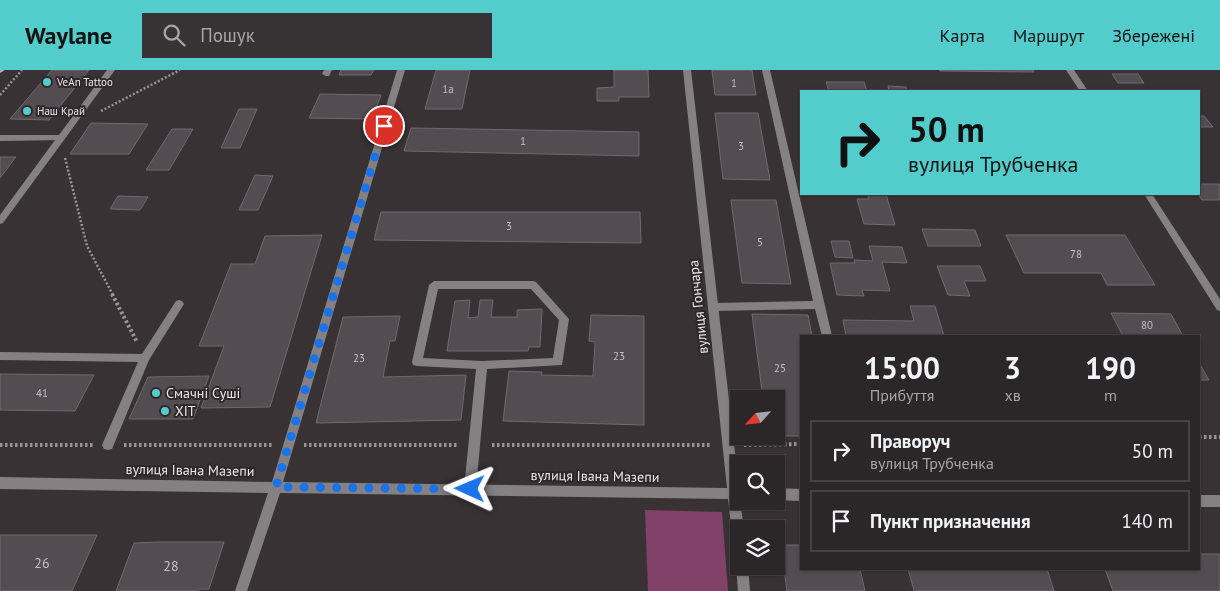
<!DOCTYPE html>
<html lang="uk">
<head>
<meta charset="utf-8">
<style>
	:root { --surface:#2b2628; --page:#373234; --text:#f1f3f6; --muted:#a6a5a8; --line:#474345; --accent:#52cdcc }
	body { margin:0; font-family:"PT Sans",sans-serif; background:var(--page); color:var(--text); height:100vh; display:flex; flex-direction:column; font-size:19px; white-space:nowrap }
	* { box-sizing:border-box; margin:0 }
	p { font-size:16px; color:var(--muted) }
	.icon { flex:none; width:28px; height:28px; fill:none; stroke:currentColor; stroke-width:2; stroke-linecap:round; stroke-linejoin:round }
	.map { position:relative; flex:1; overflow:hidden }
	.side { position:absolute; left:800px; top:265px; width:400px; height:235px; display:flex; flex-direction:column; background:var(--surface); border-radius:0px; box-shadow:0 1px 4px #0004,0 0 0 1px var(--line) }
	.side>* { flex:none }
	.top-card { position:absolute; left:800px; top:20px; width:400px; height:105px; border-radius:0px; box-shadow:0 1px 4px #0004,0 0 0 1px var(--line); background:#52cdcc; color:#111; overflow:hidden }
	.needle { width:32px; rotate:243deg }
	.controls { position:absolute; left:730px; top:320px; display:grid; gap:10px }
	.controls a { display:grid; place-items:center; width:55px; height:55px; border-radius:0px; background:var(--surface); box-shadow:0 1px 4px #0004,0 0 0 1px var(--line); font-size:25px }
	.pin { position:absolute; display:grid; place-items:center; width:42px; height:42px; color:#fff; margin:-21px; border:2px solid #fff; border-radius:50%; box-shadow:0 1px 5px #0007 }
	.me { position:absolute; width:55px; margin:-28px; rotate:271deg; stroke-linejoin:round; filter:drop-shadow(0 0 4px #0008) }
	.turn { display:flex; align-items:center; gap:18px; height:105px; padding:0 25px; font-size:22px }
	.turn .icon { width:65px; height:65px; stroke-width:2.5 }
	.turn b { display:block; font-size:35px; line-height:42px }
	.eta { display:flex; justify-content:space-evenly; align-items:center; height:85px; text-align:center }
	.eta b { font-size:30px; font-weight:700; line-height:35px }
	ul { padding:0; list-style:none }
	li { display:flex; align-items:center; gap:15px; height:62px; margin:0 10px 8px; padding:0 15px; border:2px solid var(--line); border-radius:0px }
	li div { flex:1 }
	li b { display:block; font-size:19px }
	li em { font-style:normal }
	header { display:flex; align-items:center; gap:30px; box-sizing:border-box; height:70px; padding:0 25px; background:var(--accent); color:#111 }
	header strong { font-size:24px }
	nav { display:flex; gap:28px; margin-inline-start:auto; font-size:18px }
	.search { width:350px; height:45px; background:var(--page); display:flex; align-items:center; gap:12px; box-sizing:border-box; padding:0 18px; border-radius:0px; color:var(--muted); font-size:19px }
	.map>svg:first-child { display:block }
</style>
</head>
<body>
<header>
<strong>Waylane</strong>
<div class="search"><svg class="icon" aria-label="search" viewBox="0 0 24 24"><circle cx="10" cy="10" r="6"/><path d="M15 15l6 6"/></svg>Пошук</div>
<nav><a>Карта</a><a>Маршрут</a><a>Збережені</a></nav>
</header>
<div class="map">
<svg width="1220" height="521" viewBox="0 0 1220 521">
	<rect width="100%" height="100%" fill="#393235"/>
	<path fill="#814168" d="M645,440L722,442L728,521H648Z"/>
	<path fill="#534c50" stroke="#71696d" d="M52,0H89L49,50L10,49Z
		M341,0H374L371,5H339Z
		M436,0H470L462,39H425Z
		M614,0H648L649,27H619V31H597V18L614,17Z
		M712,0H752L756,25H715Z
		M939,0H1033L1034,2L940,1Z
		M1112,4H1138L1144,13H1118Z
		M826,12H864L867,21H829Z
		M888,16L906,17L907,21H889Z
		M320,24L381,25L372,49L309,48Z
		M239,39H257L240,78H221Z
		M715,43H758L770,110L723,109Z
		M1199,46H1204L1213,57H1199Z
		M91,53L148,54L129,84H70Z
		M411,58L639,62V86L404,81Z
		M172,59H193L169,100H146Z
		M0,87H16L0,108Z
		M255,105L273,106L258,140H239Z
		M1199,114H1220V130H1202L1198,124Z
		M867,124H886L895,155L864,154L857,129H869Z
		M118,126L148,127L140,140L110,139Z
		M731,130H776L791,214L742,213Z
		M381,142H640L641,173L374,170Z
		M922,159L975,160L981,176H928Z
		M322,165L270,337L201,338L224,276H199L231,194H255L265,166Z
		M1006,165H1125L1155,215H1107L1101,203H1024Z
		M831,171H849L853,188L835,187Z
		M869,176L902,177L907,193L882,192L890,221L862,220L864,226L837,225L830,193H855L854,190L873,191Z
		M937,196H980L986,211H964L970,226L948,225Z
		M470,230L468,248L478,247L480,230H493L491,247H517V240L542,239L540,277H529L528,281H447L455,231Z
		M910,236H935L944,266H846L843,250L914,251Z
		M1111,243L1171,244L1183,266H1123Z
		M752,244L808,245L812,266H801V366H776V329H763Z
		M591,245L644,246V355L503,351L509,301L542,302L541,305L593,306L595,272L589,271Z
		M400,246L395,271H390L383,307L466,305L461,350L316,353L343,247Z
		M1199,293L1209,310H1199Z
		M0,304L94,305L75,341L0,340Z
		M209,306L193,349H129L148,307Z
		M0,465H97L72,521H0Z
		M160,472H224L209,519H199L198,521H116L134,473Z
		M781,475H801V499H860L865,521H787Z
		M1199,484H1220V521H1113L1105,499H1199Z
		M908,499H1047L1054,521H914Z"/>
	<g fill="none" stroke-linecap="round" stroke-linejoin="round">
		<path stroke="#9a9497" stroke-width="2.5" stroke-dasharray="2 2" stroke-linecap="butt" d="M0,25L22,0
			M101,41L180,0
			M65,88L87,176L113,225"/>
		<path stroke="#9a9497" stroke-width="4" stroke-dasharray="2.5 2.5" stroke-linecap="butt" d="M112,224L137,272
			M1199,367H1220
			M0,375H93
			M124,375H273
			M304,375H458
			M492,375H711
			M744,375L801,374"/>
		<path fill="#858183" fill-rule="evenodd" d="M107,0H115L64,70L0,71V65H59Z
			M324,0H332L329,6H326L322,4Z
			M762,0H770L832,266H822L815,239L714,241L711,240L709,237L711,234L714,233L813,231Z
			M434,211H533L536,212L569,249L562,295L487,299L476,419L474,423L470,425L466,423L464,419L476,299L417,296L413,295L412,292L429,215ZM438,219H531L559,250L553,288L482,291L423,288Z"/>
		<path fill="#858183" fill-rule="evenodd" d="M397,0H405L283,412L727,418L683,0H691L739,417V431H740L744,459H739V478L735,476L733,472L728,429L280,423L247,521H235L268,423L0,419V407L272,412Z
			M1066,0H1074L1088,21H1080Z
			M61,65L64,66V70L3,153L0,154V145L58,66Z
			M1144,124H1152L1220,229V241L1217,240Z
			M179,230L182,231L184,234L149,290L112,379L108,380L104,379L102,375L138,292L0,290V282L142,284L176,231Z
			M776,418L801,419V431L776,430Z
			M1199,425H1220V437H1199Z
			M739,491V496H748L750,521H738L736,496Z"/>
		<path fill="#b2acaf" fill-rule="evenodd" d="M0,0H5L0,3Z"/>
	</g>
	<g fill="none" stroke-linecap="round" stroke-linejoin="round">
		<path stroke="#1a73e8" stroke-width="9" stroke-dasharray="0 16.2" d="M384,56L276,417L470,419"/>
	</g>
	<g fill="#52cdcc" stroke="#2f282b" stroke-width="2">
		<circle cx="47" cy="12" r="5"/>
		<circle cx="27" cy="41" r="5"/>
		<circle cx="156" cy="323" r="5"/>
		<circle cx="165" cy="341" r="5"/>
	</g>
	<g text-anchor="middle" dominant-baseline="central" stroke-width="4" stroke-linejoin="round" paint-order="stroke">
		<g font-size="11" fill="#ece7e9" stroke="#2f282b" text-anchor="start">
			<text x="57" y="12">VeAn Tattoo</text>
			<text x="37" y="41">Наш Край</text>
		</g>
		<g font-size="11" fill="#c6c0c3">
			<text x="734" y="13">1</text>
			<text x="448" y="19">1а</text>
			<text x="523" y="71">1</text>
			<text x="741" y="76">3</text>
			<text x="509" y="156">3</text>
			<text x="760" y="172">5</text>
			<text x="1076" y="184">78</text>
			<text x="1147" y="255">80</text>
			<text x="619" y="286">23</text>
			<text x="359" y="288">23</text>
			<text x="780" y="298">25</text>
			<text x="42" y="323">41</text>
		</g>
		<g font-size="14" fill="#ece7e9" stroke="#2f282b">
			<text transform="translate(698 237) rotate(-96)">вулиця Гончара</text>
			<text transform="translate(190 400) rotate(1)">вулиця Івана Мазепи</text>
			<text transform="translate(595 406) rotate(1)">вулиця Івана Мазепи</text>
		</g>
		<g font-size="14" fill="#ece7e9" stroke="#2f282b" text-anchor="start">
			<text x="166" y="323">Смачні Суші</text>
			<text x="175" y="341">ХІТ</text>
		</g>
		<g font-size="14" fill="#c6c0c3">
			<text x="42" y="493">26</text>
			<text x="171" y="496">28</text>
		</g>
	</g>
</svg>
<div class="controls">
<a><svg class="needle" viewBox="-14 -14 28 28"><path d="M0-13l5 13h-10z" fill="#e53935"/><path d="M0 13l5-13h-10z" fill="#a6a5a8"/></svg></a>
<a><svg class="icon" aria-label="search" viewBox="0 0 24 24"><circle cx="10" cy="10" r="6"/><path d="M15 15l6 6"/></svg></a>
<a><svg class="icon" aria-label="layers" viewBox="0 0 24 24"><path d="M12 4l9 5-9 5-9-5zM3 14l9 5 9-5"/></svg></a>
</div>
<div class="pin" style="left:384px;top:56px;background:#d93025"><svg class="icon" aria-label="arrive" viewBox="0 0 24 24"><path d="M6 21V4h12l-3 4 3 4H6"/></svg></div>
<svg class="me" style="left:470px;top:419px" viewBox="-20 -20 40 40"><path d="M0-17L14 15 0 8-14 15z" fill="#1a73e8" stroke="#fff" stroke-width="4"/></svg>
<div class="top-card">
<div class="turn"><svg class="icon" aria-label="right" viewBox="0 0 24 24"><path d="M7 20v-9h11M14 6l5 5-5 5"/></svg><div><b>50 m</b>вулиця Трубченка</div></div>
</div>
<section class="side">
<div class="eta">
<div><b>15:00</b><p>Прибуття</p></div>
<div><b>3</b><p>хв</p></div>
<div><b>190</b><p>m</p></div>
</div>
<ul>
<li><svg class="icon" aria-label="right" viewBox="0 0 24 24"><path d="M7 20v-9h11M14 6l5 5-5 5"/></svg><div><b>Праворуч</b><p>вулиця Трубченка</p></div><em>50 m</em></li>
<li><svg class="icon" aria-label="arrive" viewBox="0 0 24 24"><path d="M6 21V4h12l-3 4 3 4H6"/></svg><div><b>Пункт призначення</b></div><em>140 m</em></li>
</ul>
</section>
</div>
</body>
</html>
